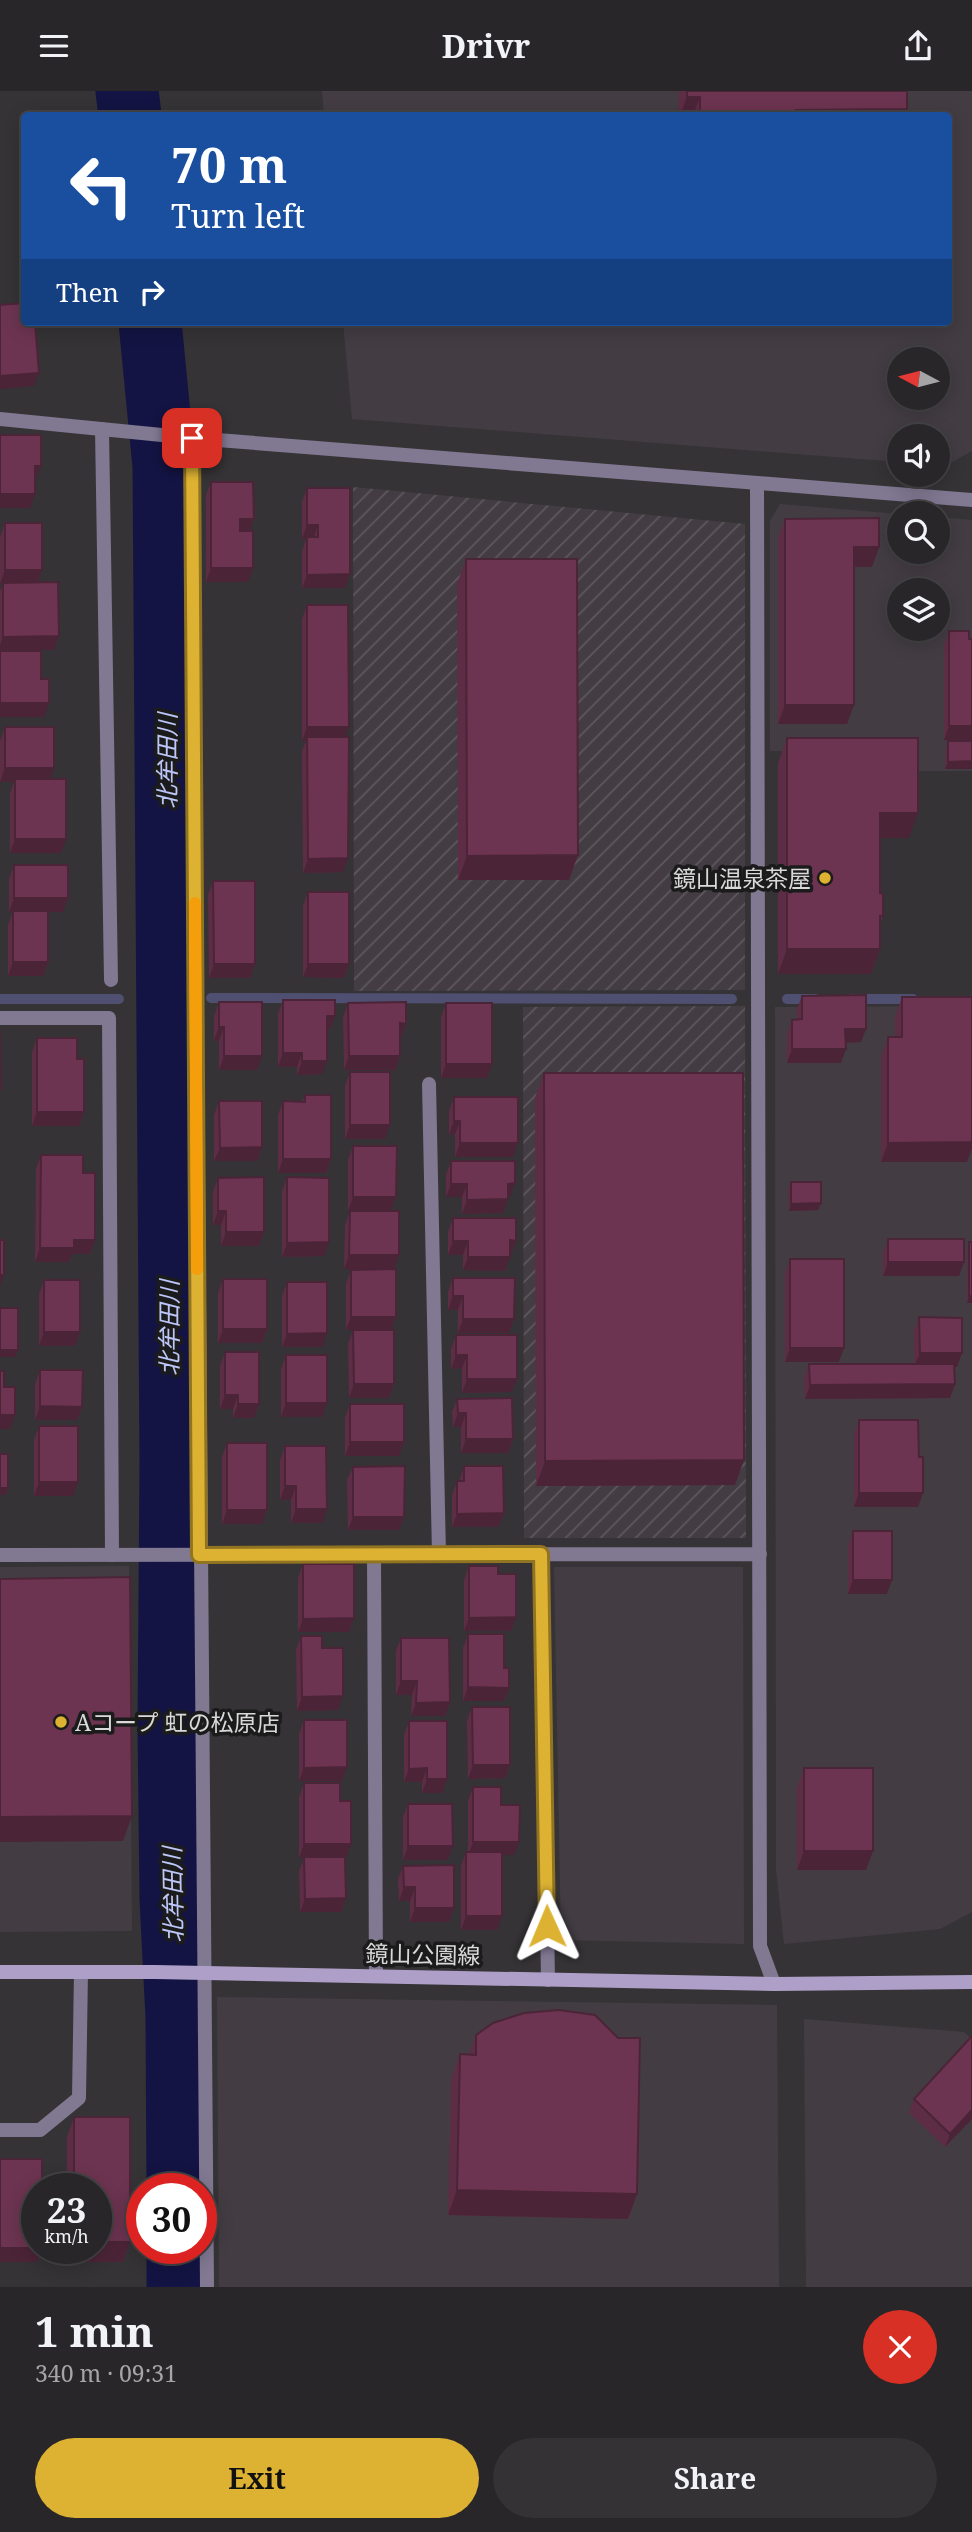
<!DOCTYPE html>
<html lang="en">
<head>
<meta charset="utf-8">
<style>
	:root { --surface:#282628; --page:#343234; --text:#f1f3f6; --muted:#a5a5a8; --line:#444345; --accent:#ddb233 }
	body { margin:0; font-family:"Noto Serif","Noto Sans JP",serif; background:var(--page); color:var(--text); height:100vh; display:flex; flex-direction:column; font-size:26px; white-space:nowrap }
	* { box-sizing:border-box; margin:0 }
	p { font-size:23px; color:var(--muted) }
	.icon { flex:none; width:38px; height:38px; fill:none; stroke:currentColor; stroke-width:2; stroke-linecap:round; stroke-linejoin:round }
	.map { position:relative; height:2196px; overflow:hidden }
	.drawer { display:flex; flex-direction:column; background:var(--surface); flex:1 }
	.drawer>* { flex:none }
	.hud { position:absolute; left:21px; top:21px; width:931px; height:214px; border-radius:7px; box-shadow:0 4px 18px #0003,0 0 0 2px var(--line); background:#1a4fa0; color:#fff; overflow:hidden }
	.needle { width:46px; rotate:277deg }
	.tools { position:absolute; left:887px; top:256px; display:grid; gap:14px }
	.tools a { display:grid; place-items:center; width:63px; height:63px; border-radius:50%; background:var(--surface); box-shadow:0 4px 18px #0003,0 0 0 2px var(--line); font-size:35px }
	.speed { position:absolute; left:21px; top:2082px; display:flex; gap:14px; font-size:35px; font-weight:700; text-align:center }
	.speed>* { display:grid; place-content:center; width:91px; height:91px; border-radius:50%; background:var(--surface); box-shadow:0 4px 18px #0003,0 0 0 2px var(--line); line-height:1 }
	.speed small { font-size:18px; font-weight:400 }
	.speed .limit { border:10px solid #d22; background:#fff; color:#111 }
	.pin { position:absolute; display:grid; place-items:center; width:60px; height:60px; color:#fff; margin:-30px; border-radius:14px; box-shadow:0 4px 10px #0006 }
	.me { position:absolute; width:77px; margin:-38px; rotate:359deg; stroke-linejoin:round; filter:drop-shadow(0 0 5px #0008) }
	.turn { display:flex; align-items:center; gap:24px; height:147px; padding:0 35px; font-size:32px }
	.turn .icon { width:91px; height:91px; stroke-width:2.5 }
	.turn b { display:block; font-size:49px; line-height:60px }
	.then { display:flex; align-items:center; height:66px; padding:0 35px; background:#0003; gap:14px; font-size:26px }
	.round { display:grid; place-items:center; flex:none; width:74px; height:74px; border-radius:37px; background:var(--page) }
	.head { display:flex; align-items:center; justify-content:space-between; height:119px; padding:0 35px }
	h1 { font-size:42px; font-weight:700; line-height:52px }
	.cta { display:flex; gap:14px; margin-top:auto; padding:14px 35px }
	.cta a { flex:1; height:80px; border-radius:42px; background:var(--accent); color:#111; font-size:28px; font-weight:700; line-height:80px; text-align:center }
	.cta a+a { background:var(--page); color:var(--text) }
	header { display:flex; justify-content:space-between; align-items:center; height:91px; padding:0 35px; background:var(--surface); font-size:32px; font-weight:700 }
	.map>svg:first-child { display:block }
</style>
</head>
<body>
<header><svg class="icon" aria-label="menu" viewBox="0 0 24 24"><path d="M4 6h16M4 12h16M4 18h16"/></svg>Drivr<svg class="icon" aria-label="share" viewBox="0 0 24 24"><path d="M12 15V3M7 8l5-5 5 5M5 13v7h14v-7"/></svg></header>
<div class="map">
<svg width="972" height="2196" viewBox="0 0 972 2196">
	<defs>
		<pattern id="industrial-furrows" width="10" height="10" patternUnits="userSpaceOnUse" patternTransform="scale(1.75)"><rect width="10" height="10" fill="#433d43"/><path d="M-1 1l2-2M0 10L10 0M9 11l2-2" fill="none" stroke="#5e585e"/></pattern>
	</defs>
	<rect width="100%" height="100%" fill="#353335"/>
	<path fill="#433d43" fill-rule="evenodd" d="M322,0H972V360L947,374H938V345H900L899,371L352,328L343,231H948V24H324ZM900,268H938V306H900Z
		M780,413L899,423L900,460H938V426L972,429V680H919V661L770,660V430ZM900,499H938V537H900Z
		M972,915V1821L940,1838L784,1853L776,1778L775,916Z
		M129,1475L132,1840L0,1841V1476Z
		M554,1476H743L744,1853L561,1849Z
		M217,1906L777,1914L779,2196H219Z
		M804,1928L964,1941L972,1948V2196H806Z"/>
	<path fill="url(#industrial-furrows)" d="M353,396L745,433V899L354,900Z
		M745,915L746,1447H524L523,916Z"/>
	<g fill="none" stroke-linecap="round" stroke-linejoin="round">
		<path stroke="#4f4f71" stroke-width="10" d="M211,907L732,908
			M0,908H119
			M787,908H815
			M852,908H913"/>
		<path stroke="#141444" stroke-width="63" d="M127,0L130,24
			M150,231L164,375L171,1372L169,1636L171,1808L177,1926L178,2098
			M178,2158V2196"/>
		<path stroke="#817892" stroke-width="14" d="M102,338L111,889
			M0,927H109L112,1464
			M429,993L439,1464
			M0,2039H40L79,2007L81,1881"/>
		<path stroke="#817892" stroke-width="14" d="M0,328L192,347L972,409
			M192,347L207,2196
			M757,392L760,1855L774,1893
			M541,1463L548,1889
			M0,1464L760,1463
			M374,1464L376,1885"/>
		<path stroke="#ad9fc8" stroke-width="14" d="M0,1881H155L774,1893L972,1891"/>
	</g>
	<path fill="#5d2d45" d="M679,0H907L905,24H678Z
		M211,391L249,440L248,491H206V404Z
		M307,397L350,483L345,497H302V460L306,448H302V411Z
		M785,428L879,456L872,476H854L847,633H778V447Z
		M5,432L42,479L37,491L59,545L54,559H0V500L3,493H0V446Z
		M466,468L569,789H458L457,493Z
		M307,514L349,636L345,646L343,781L303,782L302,660L306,650H302V528Z
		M949,540L969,548L972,649H944V554Z
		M5,636L50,688L61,762H10V702L14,691H0V650Z
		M787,647L909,747H880V802L883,825L880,833V858L871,883H778V672Z
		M948,650H972V678H945L946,657Z
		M14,774L63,821H48V871L43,885H8V834L13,821H9V788Z
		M213,790L255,873L250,887H209L208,804Z
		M308,801L349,873L344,887L303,886V815Z
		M802,905L861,951L845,952L841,972H787V942L792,929L797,928V918Z
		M902,906H972V1057L967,1071H881V966L888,946H895V926Z
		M283,909L335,925L330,938H327L322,983L297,984V976H278V923Z
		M219,911L257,979H219V950L214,949V925Z
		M348,912L406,933L401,947H400V965L395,979H344L343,926Z
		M446,912L487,987H441V926Z
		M37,947L77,968L84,1021L79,1035H32V961Z
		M350,981L385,1048H345V995Z
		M544,982L735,1394L536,1395L535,1007Z
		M305,1004L331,1068L326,1082H278V1024L283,1010L302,1011Z
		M454,1006L513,1066H455V1043L449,1044V1020Z
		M219,1010L262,1056L257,1070H214V1024Z
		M353,1055L391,1119L348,1120V1069Z
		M41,1064L83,1082L95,1149L90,1163H72L69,1171H35L36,1078Z
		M451,1070L510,1106H508L503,1122L462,1123V1106H446V1084Z
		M287,1086L324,1165L282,1166V1100Z
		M218,1087L259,1155H221V1134H213V1101Z
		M791,1091L821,1112L818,1119L789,1120L788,1098Z
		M350,1120L394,1178H344L345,1134Z
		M453,1127L516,1150L511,1163H510L505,1180L463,1179V1164H448V1141Z
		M888,1148L964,1171L959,1185H883V1161Z
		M969,1151H972V1212H967V1158Z
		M790,1168L839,1271H785V1182Z
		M351,1179L391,1239L394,1293L389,1307H349L348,1253L353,1239H346V1193Z
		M453,1187L514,1228L509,1242H458V1219H448V1201Z
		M223,1188L267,1238L262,1252H218V1202Z
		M44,1189L80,1241L75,1255H39V1203Z
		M287,1191L322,1256H282V1205Z
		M919,1226L957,1276H954L950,1307L805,1308L804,1287L809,1273H914V1240Z
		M456,1244L512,1301L462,1302V1277L451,1278V1258Z
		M225,1261L254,1327H233V1318H220V1275Z
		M286,1264L327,1312L322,1326H281V1278Z
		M40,1279L82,1316L77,1329H35V1293Z
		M457,1308L513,1348L508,1362H461V1336H453L452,1321Z
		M350,1313L399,1365H345V1327Z
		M859,1329L919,1366L923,1402L918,1416H854V1343Z
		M39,1335L73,1405H34V1349Z
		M227,1352L267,1419L262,1433H222V1366Z
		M285,1355L322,1432H291V1409H280V1369Z
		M464,1375L504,1422L498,1436H452V1404L457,1390H459Z
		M353,1376L404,1426L399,1439H348L347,1389Z
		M853,1440L887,1503H848V1454Z
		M303,1473L349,1541H298V1487Z
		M469,1475L498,1483L511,1540H464V1489Z
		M468,1543L509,1597L504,1610H463V1557Z
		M301,1545L322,1557L338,1619L297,1620L296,1559Z
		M401,1547L450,1611L445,1625H411L412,1604H396V1560Z
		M472,1616L510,1674L505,1687L468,1688L467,1630Z
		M304,1629L342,1690H299V1643Z
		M409,1630L442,1702H422V1691H404V1644Z
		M804,1677L873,1760L866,1779H797V1697Z
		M304,1692L340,1710L345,1767L346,1807L341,1821H300L299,1780L304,1767H299V1706Z
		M473,1696L501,1714L514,1764H502L497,1839H461V1775L466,1761H468V1710Z
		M408,1713L448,1769H403V1726Z
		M403,1775L454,1817L449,1831H410V1810H399L398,1788Z
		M476,1944L637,2103L628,2128L448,2124L451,1988L460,1963L469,1964Z
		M972,1945V2028L945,2056L909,2022L914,2008Z
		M74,2026L130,2151L123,2171H67V2158H96V2098H67V2046Z"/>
	<path fill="#4c2438" d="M687,6H700L693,24H680Z
		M907,18L905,24H794L796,19Z
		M39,282L34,295L0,298V285Z
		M35,375H41L36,388L30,389Z
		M0,403H35L30,417H0Z
		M240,428H254L249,442H235Z
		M307,434H318L313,448H302Z
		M854,456H879L872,476H847Z
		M211,477H253L248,491H206Z
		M5,479H42L37,493H0Z
		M350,483L345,497H302L307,484Z
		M59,545L54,559H0V554L3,546Z
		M0,612H49L44,626H0Z
		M785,614H854L847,633H778Z
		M949,635H972V649H944Z
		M307,636H349L344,650L307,646L306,650H302Z
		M972,670V678H945L948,671Z
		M5,677H54L49,691L15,688L14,691H0Z
		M880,722H918L909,747H871Z
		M15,748H66L61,762H10Z
		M578,764L569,789H458L467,765Z
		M348,767L343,781L303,782L308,768Z
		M14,807H68L63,821H9Z
		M787,858H880L871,883H778Z
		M13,871H48L43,885H8Z
		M214,873H255L250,887H209Z
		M308,873H349L344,887L303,886Z
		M327,925H335L330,938H322Z
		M400,932L406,933L401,947L395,946Z
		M219,936H224L219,950L214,949Z
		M845,938H866L861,951L840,952Z
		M792,958H846L841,972H787Z
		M283,962H302L297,976H278Z
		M224,965H262L257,979H219Z
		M349,965H400L395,979H344Z
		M302,970H327L322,983L297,984Z
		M446,973H492L487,987H441Z
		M37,1021H84L79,1035H32Z
		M454,1030H460L455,1043L449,1044Z
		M350,1034H390L385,1048H345Z
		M972,1051V1057L967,1071H881L888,1052Z
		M460,1052H518L513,1066H455Z
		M262,1056L257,1070H214L220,1057Z
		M283,1068H331L326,1082H278Z
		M515,1092L510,1106H503L508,1093Z
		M451,1093H467L462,1106H446Z
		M353,1106H396L391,1119L348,1120Z
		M508,1108L503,1122L462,1123L467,1109Z
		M821,1112L818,1119L789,1120L791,1113Z
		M218,1120H226L221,1134H213Z
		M226,1141H264L259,1155H221Z
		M74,1149H95L90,1163H72L69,1171H35L40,1157Z
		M510,1149L516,1150L511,1163H505Z
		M453,1150H468L463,1164H448Z
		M329,1151L324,1165L282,1166L287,1152Z
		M349,1164H399L394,1178H344Z
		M468,1166H510L505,1180L463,1179Z
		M888,1171H964L959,1185H883Z
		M0,1184H4L0,1195Z
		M453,1205H463L458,1219H448Z
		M969,1205H972V1212H967Z
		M351,1226H396L391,1239H346Z
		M463,1228H514L509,1242H458Z
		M223,1238H267L262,1252H218Z
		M44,1241H80L75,1255H39Z
		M327,1242L322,1256H282L287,1243Z
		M790,1257H844L839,1271H785Z
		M0,1259H18L15,1266H0Z
		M920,1262H962L957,1276H914Z
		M456,1264H467L462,1277L451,1278Z
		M467,1288H517L512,1301L462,1302Z
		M354,1293H394L389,1307H349Z
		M955,1293L950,1307L805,1308L810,1294Z
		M225,1304H238L233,1318H220Z
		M286,1312H327L322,1326H281Z
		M238,1313H259L254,1327H233Z
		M40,1315L82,1316L77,1329H35Z
		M458,1322H466L461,1336H453Z
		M0,1324H15L10,1338H0Z
		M466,1348H513L508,1362H461Z
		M350,1351H404L399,1365H345Z
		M744,1369L735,1394L536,1395L545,1370Z
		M39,1391H78L73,1405H34Z
		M285,1395H296L291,1409H280Z
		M0,1397H8L5,1404H0Z
		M859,1402H923L918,1416H854Z
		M296,1418H327L322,1432H291Z
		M227,1419H267L262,1433H222Z
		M504,1422L498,1436H452L457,1423Z
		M353,1426H404L399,1439H348Z
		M853,1489H892L887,1503H848Z
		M516,1526L511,1540H464L469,1527Z
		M354,1527L349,1541H298L303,1528Z
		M401,1590H417L412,1604H396Z
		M468,1596L509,1597L504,1610H463Z
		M343,1605L338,1619L297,1620L302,1606Z
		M450,1611L445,1625H411L416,1612Z
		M473,1674H510L505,1687L468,1688Z
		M347,1676L342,1690H299L304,1677Z
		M427,1677L422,1691H404L409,1678Z
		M427,1688H447L442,1702H422Z
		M132,1725L123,1750L0,1751V1726Z
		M473,1751H519L514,1764L468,1765Z
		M304,1753H351L346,1767H299Z
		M408,1755H453L448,1769H403Z
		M804,1760H873L866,1779H797Z
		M404,1796H415L410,1810H399Z
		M346,1807L341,1821H300L305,1808Z
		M415,1817H454L449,1831H410Z
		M466,1825H502L497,1839H461Z
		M972,2019V2028L945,2056L950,2043Z
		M457,2099L637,2103L628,2128L448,2124Z
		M96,2151H130L123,2171H67L72,2158H96Z
		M0,2157H37V2158H41L37,2171H0Z"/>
	<path fill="#6c3450" stroke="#4c2438" stroke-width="2" d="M687,0H907V18L796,19V24H700V6H687Z
		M24,212V231H35L39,282L0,285V214Z
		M0,344H41V375H35V403H0Z
		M211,391H253L254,428H240V440H253V477H211Z
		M307,397H350V483L307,484V446H318V434H307Z
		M879,427V456H854V614H785V428Z
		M5,432H42V479H5Z
		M466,468H577L578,764L467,765Z
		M58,491L59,545L3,546V492Z
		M307,514H348L349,636H307Z
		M949,540H969V548H972V635H949Z
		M0,560H41V588H49V612H0Z
		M5,636H54V677H5Z
		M307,646H349L348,767L308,768Z
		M787,647H918V722H880V802L883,803V825H880V858H787Z
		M948,650H972V670L948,671Z
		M15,688H66V748H15Z
		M14,774H68V807H14Z
		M213,790H255V873H214Z
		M308,801H349V873H308Z
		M13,820H48V871H13Z
		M866,904V938H845L846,958H792V929L802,928V905Z
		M902,906H972V1051L888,1052V946H902Z
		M283,909H335V925H327V970H302V962H283Z
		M219,911H262V965H224V936H219Z
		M406,911V933L400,932V965H349L348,912Z
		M446,912H492V973H446Z
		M0,939L1,998H0Z
		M37,947H77V968H84V1021H37Z
		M350,981H390V1034H350Z
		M544,982H743L744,1369L545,1370Z
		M305,1004H331V1068H283V1010L305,1011Z
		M454,1006H518V1052H460V1030H454Z
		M219,1010H262V1056L220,1057Z
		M353,1055H397L396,1106H353Z
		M41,1064H83V1082H95V1149H74V1157H40Z
		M451,1070H515V1092L508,1093V1108L467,1109V1093H451Z
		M264,1086V1141H226V1120H218V1087Z
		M287,1086L329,1087V1151L287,1152Z
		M791,1091H821V1112L791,1113Z
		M350,1120H399V1164H349Z
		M453,1127H516V1150L510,1149V1166H468V1150H453Z
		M888,1148H964V1171H888Z
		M0,1149H4V1184H0Z
		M969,1151H972V1205H969Z
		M790,1168H844V1257H790Z
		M396,1178V1226H351V1179Z
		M453,1187H515L514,1228H463V1205H453Z
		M223,1188H267V1238H223Z
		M44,1189H80V1241H44Z
		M287,1191H327V1242L287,1243Z
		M0,1217H18V1259H0Z
		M919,1226L962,1227V1262H920Z
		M353,1239H394V1293H354Z
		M456,1244H517V1288H467V1264H456Z
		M225,1261H259V1313H238V1304H225Z
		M286,1264H327V1312H286Z
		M809,1273H954L955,1293L810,1294Z
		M40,1279H83L82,1316L40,1315Z
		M0,1280H4V1296H15V1324H0Z
		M512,1307L513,1348H466V1322H458L457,1308Z
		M350,1313H404V1351H350Z
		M859,1329H918L919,1366H923V1402H859Z
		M39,1335H78V1391H39Z
		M227,1352H267V1419H227Z
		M285,1355H326L327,1418H296V1395H285Z
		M0,1363H8V1397H0Z
		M405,1375L404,1426H353V1376Z
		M464,1375H503L504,1422L457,1423V1390H464Z
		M853,1440H892V1489H853Z
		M303,1473H354V1527L303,1528Z
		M469,1475H498V1483H516V1526L469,1527Z
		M130,1486L132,1725L0,1726V1488Z
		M468,1543H504V1577H509V1597L468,1596Z
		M301,1545H322V1557H343V1605L302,1606Z
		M401,1547H449L450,1611L416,1612L417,1590H401Z
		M472,1616H510V1674H473Z
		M304,1629H347V1676L304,1677Z
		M409,1630H447V1688H427V1677L409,1678Z
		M804,1677H873V1760H804Z
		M304,1692H340V1710H351V1753H304Z
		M473,1696H501V1714H520L519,1751H473Z
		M408,1713H452L453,1755H408Z
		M466,1761H502V1825H466Z
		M304,1766H345L346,1807L305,1808Z
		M454,1774V1817H415V1796H404L403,1775Z
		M559,1919L595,1924L618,1947H640L637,2103L457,2099L460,1963L476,1964V1944L493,1932L524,1922Z
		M972,1945V2019L950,2043L914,2008Z
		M74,2026H130V2151H96V2098H74Z
		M0,2068H42V2098H37V2157H0Z"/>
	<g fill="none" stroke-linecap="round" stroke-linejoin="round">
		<defs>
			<path id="route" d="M192,347L199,1464L541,1463L547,1835"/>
		</defs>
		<use href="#route" stroke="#907421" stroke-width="18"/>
		<use href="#route" stroke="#ddb233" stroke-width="12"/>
		<path stroke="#f59e0b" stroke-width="12" d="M195,812L197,1178"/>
	</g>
	<g fill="#ddb233" stroke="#1c1b1c" stroke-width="2.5">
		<circle cx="825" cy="787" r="7"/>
		<circle cx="61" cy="1631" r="7"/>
	</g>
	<g text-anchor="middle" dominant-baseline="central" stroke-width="7" stroke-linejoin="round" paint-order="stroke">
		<g font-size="23" fill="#dad9da" stroke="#1c1b1c" text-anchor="end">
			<text x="811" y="787">鏡山温泉茶屋</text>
			<text x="75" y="1631" text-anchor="start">Aコープ 虹の松原店</text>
		</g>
		<g font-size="23" fill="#dad9da" stroke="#1c1b1c">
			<text transform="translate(423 1863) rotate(1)">鏡山公園線</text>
		</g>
		<g font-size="24" font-style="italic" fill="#bcc6f8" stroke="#1c1b1c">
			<text transform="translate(166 670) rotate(-90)">北牟田川</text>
			<text transform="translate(168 1237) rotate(-90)">北牟田川</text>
			<text transform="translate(172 1804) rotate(-91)">北牟田川</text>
		</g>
	</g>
</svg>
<div class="tools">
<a><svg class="needle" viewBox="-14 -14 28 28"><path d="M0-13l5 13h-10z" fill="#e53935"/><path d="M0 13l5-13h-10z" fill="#a5a5a8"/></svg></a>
<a><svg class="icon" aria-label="sound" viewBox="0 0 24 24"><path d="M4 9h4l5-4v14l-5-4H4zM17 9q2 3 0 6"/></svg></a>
<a><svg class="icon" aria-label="search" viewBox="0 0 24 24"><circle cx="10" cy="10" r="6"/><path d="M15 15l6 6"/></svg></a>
<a><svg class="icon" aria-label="layers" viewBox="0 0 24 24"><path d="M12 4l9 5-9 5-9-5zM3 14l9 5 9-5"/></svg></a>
</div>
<div class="speed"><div>23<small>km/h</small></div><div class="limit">30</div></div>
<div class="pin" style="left:192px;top:347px;background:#d93025"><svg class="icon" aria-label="arrive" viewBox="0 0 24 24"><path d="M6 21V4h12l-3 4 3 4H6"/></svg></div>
<svg class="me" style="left:547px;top:1835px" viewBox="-20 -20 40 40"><path d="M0-17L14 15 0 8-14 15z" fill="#ddb233" stroke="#fff" stroke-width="4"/></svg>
<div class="hud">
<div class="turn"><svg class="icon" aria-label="left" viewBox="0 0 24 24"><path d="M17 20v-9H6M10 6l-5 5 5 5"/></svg><div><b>70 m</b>Turn left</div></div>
<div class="then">Then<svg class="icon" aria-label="right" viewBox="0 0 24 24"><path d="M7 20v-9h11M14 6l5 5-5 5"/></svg></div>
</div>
</div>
<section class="drawer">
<div class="head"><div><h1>1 min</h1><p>340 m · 09:31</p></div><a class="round" style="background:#d93025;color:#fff"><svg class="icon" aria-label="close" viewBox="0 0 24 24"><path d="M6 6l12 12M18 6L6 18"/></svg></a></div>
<div class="cta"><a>Exit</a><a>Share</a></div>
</section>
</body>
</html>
